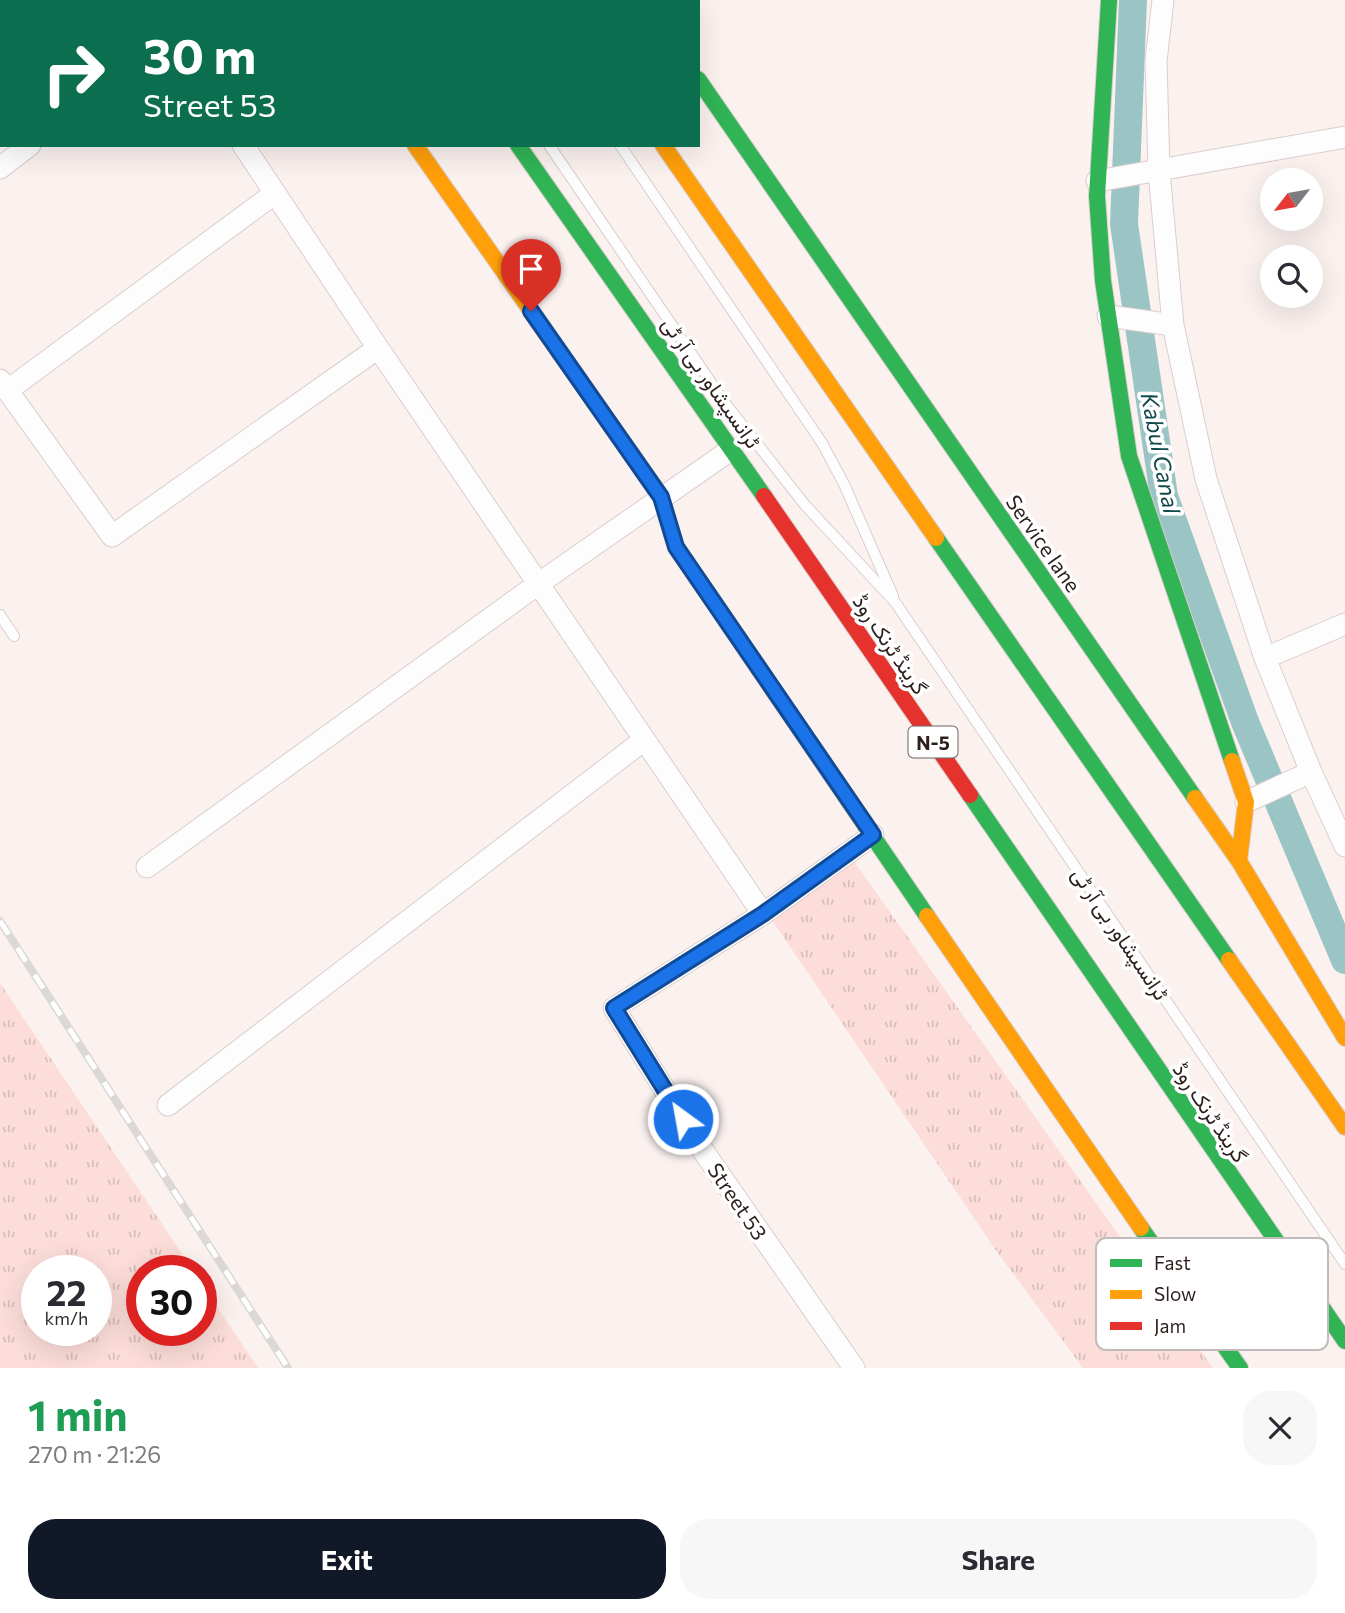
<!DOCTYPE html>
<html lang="en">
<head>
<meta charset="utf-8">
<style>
	:root { --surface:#fff; --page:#f7f7f7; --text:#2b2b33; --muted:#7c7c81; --accent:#111827 }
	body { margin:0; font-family:Commissioner,Vazirmatn,sans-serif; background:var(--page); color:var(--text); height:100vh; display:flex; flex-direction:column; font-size:26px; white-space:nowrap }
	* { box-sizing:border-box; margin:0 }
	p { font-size:23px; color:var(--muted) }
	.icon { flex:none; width:38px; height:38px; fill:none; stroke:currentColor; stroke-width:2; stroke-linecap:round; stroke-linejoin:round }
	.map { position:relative; height:1368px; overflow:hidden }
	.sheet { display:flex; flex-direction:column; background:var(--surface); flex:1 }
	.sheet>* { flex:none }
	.guide { position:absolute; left:0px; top:0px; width:700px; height:147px; box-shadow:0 7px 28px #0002; background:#0b6e4f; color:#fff; overflow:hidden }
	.needle { width:46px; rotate:239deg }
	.buttons { position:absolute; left:1260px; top:168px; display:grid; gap:14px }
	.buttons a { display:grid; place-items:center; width:63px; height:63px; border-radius:50%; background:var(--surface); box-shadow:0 7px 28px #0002; font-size:35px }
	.speed { position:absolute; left:21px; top:1255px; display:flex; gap:14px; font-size:35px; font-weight:700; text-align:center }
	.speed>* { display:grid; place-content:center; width:91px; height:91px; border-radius:50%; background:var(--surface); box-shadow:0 7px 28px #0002; line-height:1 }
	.speed small { font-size:18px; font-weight:400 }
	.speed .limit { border:10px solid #d22; background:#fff; color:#111 }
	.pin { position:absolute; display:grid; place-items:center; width:60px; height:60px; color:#fff; margin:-72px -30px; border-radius:50% 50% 50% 0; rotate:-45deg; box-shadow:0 0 7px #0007 }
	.pin .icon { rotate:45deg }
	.me { position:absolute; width:77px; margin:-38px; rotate:328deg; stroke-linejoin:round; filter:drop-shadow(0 0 5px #0008) }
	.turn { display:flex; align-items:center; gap:24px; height:147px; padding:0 28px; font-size:32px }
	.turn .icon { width:91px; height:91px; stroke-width:2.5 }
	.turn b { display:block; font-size:49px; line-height:60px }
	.round { display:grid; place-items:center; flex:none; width:74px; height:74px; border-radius:28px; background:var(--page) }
	.summary { display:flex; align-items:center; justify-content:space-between; height:119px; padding:0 28px }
	h1 { font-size:42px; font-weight:700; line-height:52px; color:#1e9e55 }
	.button { display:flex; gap:14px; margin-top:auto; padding:14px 28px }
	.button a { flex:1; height:80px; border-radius:28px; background:var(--accent); color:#fff; font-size:28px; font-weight:700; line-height:80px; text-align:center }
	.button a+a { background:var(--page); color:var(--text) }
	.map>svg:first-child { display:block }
</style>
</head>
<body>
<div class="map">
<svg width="1345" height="1368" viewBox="0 0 1345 1368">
	<defs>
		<pattern id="grass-tufts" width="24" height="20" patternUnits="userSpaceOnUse" patternTransform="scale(1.75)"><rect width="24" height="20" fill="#fcddd9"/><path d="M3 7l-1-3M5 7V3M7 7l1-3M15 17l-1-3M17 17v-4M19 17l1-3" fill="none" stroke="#d8bdba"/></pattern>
	</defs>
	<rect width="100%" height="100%" fill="#fbf2f0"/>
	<path fill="url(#grass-tufts)" fill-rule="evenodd" d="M853,860L1213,1368H1083L995,1249L772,920Z
		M0,983L193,1270H142V1330H201V1283L258,1368H0ZM37,1270H96V1330H37Z"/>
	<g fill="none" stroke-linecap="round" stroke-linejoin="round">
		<path stroke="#9bc4c4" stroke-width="28" d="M1133,0L1124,224L1164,496L1245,722L1345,960"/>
		<defs>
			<path id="lane" d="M451,0L452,2
				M520,0L521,2
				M549,145L725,403L805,505L895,602L1345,1264
				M620,145L822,443L844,484L893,596
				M0,615L14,636"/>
			<path id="street" d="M148,0L150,2
				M1163,0L1156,61L1159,171L1173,325L1206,479L1265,658
				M243,145L378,348L763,914
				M0,168L30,145
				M1097,181L1345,137
				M1108,316L1173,325
				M0,380L112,536L378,348
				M8,390L274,194
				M1345,624L1265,658L1311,772L1345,846
				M1246,802L1311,772
				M147,867L538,584L732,449
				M168,1105L644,740
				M854,1368L697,1142L614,1008L763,914L873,835"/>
			<path id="fast" d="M314,0L315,2
				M416,0L418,2
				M562,0L563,2
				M644,0L645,2
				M1109,0L1097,196L1103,281L1129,456L1232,761
				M698,79L1195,798
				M518,145L764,496
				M553,342L661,497L676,547L927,916
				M936,538L1229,960
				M970,795L1345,1341
				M1141,1228L1240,1368"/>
			<path id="slow" d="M415,145L553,342
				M663,145L936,538
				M1232,761L1246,802L1239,861
				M1195,798L1239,861L1345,1038
				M927,916L1141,1228
				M1229,960L1345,1127"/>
			<path id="jam" d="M764,496L970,795"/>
		</defs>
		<use href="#lane" stroke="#dacecd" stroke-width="12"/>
		<use href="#street" stroke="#dacecd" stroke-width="23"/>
		<use href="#fast" stroke="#dacecd" stroke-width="18"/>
		<use href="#slow" stroke="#dacecd" stroke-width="18"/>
		<use href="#jam" stroke="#dacecd" stroke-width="18"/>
		<use href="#lane" stroke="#fefdfd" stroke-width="10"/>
		<use href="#street" stroke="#fefdfd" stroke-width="21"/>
		<use href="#fast" stroke="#30b455" stroke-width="16"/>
		<use href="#slow" stroke="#ff9f0a" stroke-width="16"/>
		<use href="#jam" stroke="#e5322d" stroke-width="16"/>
		<defs>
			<path id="rail" d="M0,921L288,1368"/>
		</defs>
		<use href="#rail" stroke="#dbd8d6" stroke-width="8"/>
		<use href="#rail" stroke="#fff" stroke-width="5" stroke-dasharray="16" stroke-linecap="butt"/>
	</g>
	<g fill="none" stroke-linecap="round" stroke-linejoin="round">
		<defs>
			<path id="route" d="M531,311L661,497L676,547L873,835L763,914L614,1008L683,1119"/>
		</defs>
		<use href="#route" stroke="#114b97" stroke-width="18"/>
		<use href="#route" stroke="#1a73e8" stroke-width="12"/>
	</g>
	<g text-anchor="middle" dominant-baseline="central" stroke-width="7" stroke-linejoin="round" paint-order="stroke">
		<rect fill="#fff" stroke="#6c6261" stroke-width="2" x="908.5" y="726.5" width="49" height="31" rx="5"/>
		<g font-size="19" font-weight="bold" fill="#2d1f1d">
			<text x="933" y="742">N-5</text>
		</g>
		<g font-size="21" fill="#2d1f1d" stroke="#fff">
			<text transform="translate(712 382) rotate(55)">ٹرانسپشاور بی آر ٹی</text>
			<text transform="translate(1044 543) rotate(55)">Service lane</text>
			<text transform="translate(891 644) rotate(56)">گرینڈ ٹرنک روڈ</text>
			<text transform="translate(1121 933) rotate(56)">ٹرانسپشاور بی آر ٹی</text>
			<text transform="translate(1211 1112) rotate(56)">گرینڈ ٹرنک روڈ</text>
			<text transform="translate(738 1201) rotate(56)">Street 53</text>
		</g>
		<g font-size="23" font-style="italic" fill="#114a4b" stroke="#fff">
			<text transform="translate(1161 453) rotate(79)">Kabul Canal</text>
		</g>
	</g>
	<rect x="1096" y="1238" width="232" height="112" rx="10" fill="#fff" stroke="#c0bcbb" stroke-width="2"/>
	<rect x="1110" y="1259" width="32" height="8" fill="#30b455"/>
	<rect x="1110" y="1290" width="32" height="9" fill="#ff9f0a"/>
	<rect x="1110" y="1322" width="32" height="8" fill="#e5322d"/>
	<g font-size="19" fill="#2d1f1d">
		<text x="1154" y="1270">Fast</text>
		<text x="1154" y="1301">Slow</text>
		<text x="1154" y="1333">Jam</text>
	</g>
</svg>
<div class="buttons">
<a><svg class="needle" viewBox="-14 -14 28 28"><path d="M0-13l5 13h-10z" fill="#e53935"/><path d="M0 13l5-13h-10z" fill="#7c7c81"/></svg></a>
<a><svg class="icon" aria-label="search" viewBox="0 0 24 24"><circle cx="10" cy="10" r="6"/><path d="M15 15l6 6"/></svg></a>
</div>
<div class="speed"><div>22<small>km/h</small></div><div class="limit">30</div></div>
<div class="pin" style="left:531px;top:311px;background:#d93025"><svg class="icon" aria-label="arrive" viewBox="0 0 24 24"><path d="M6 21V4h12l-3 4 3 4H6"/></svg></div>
<svg class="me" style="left:683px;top:1119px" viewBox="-20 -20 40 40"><circle r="17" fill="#1a73e8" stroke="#fff" stroke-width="3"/><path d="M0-11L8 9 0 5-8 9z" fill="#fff"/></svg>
<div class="guide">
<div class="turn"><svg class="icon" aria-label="right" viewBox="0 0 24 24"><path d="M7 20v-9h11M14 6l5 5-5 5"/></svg><div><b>30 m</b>Street 53</div></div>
</div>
</div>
<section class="sheet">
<div class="summary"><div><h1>1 min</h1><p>270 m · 21:26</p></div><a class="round"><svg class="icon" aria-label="close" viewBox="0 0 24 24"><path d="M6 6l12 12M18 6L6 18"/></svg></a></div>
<div class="button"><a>Exit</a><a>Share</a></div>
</section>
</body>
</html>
